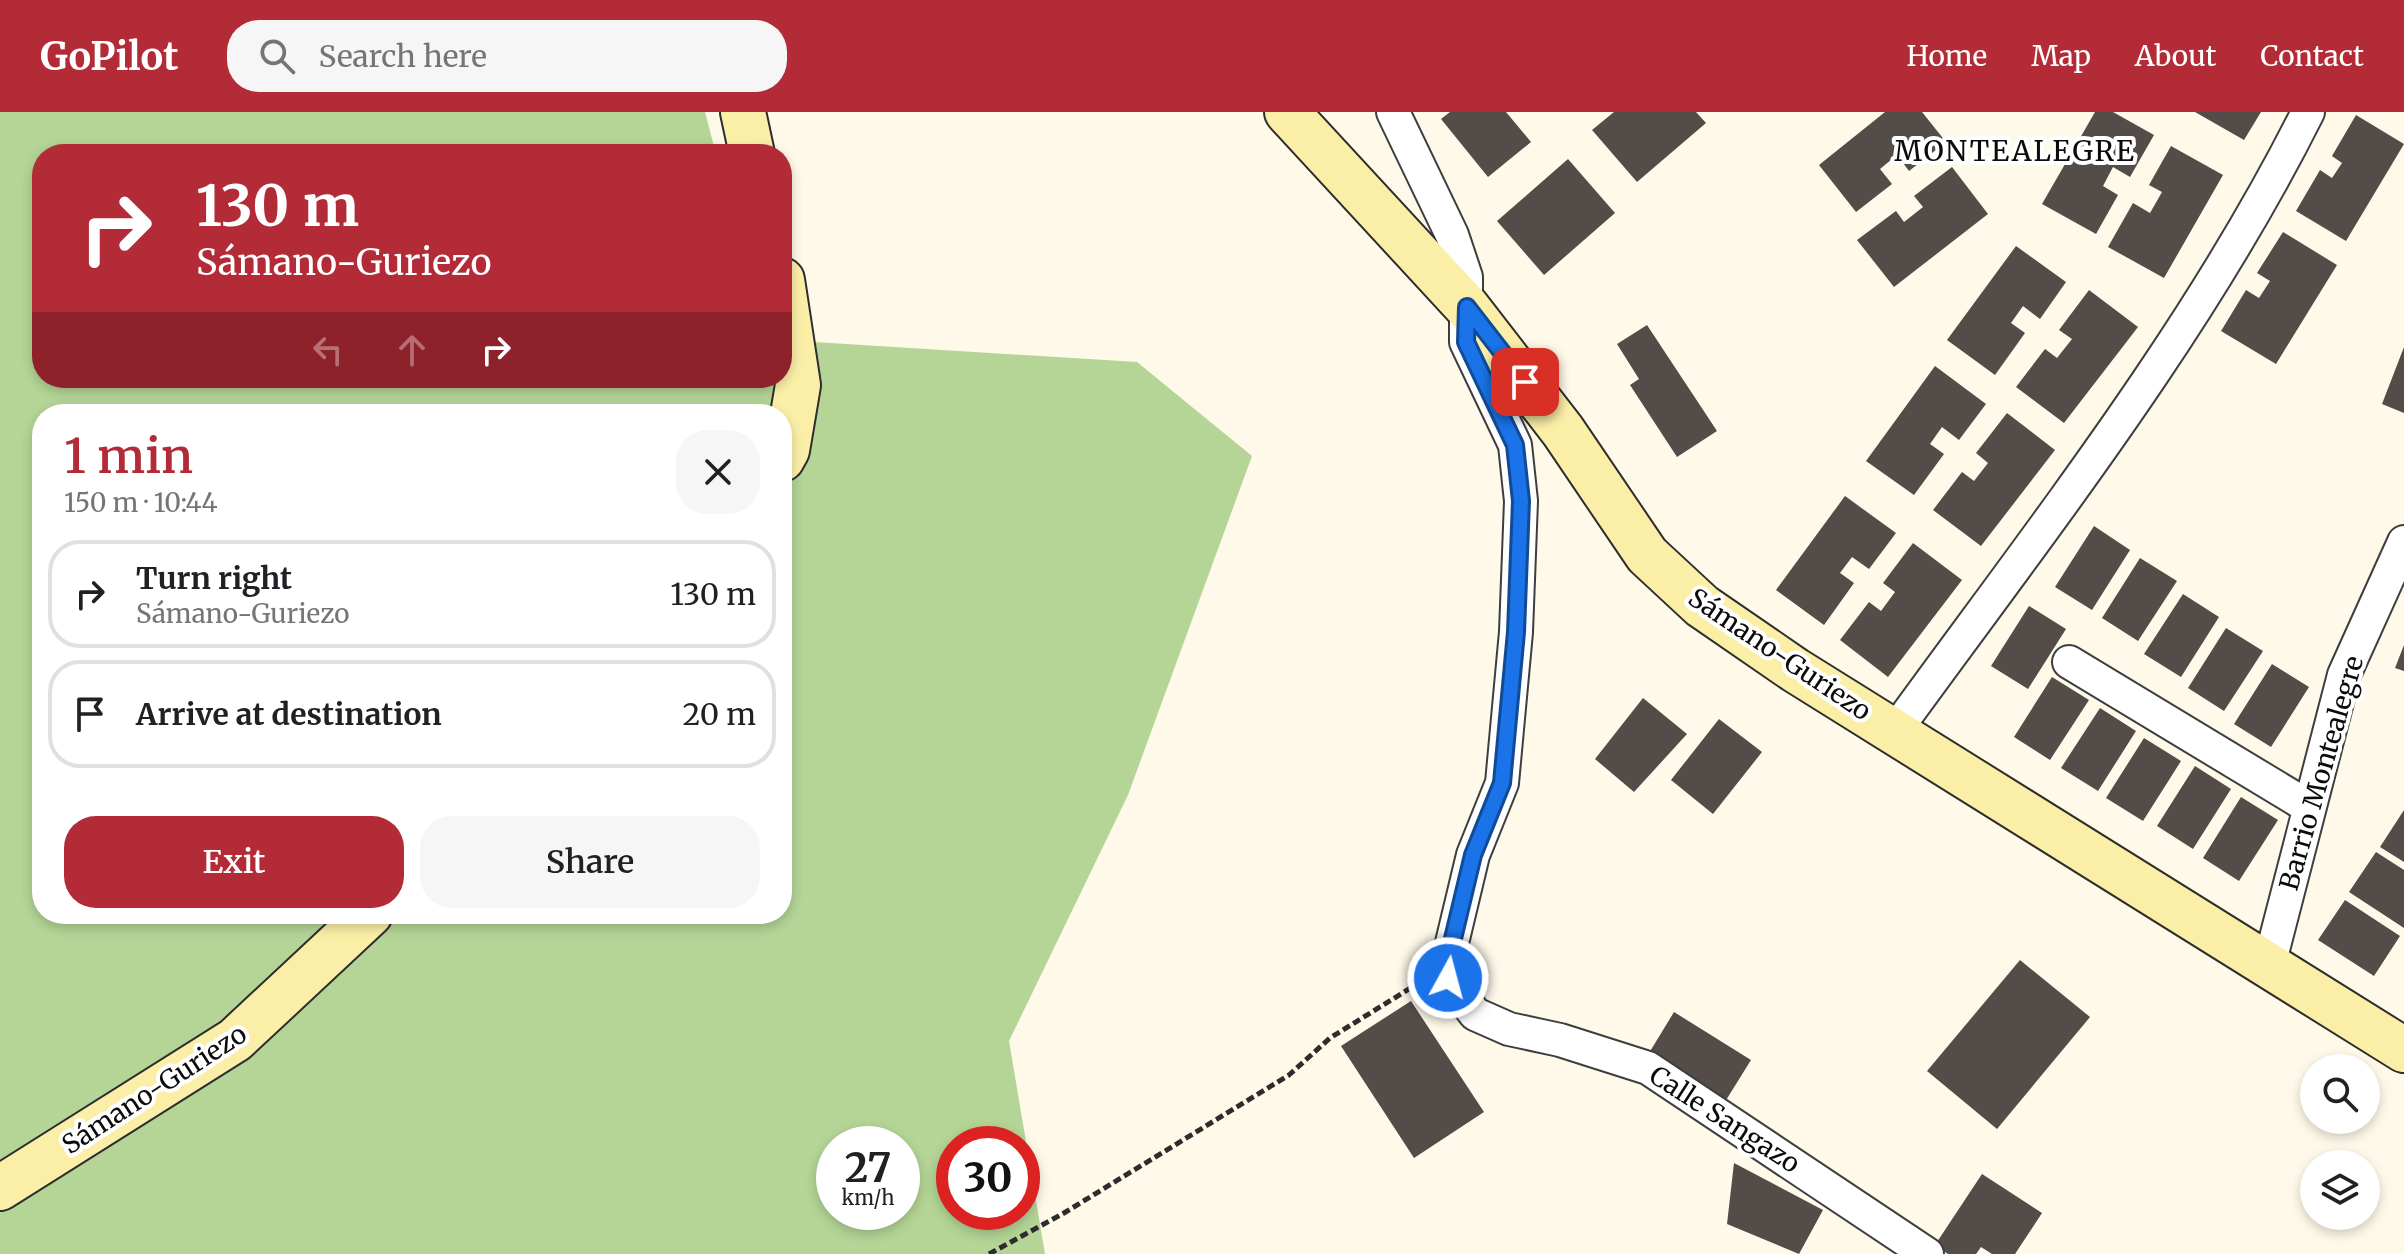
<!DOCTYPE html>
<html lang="en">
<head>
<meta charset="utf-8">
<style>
	:root { --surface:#fff; --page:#f6f6f6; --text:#202124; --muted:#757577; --line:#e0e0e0; --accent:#b22b36 }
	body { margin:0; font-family:Merriweather,serif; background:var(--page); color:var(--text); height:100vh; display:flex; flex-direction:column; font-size:30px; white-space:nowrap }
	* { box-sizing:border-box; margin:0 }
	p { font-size:26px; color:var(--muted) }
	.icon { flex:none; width:44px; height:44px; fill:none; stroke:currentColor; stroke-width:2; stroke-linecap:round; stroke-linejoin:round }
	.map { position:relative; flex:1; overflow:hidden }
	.sheet { position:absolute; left:32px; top:292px; width:760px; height:520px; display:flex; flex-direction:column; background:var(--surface); border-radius:32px; box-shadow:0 4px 12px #0003 }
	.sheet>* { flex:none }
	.guide { position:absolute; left:32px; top:32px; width:760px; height:244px; border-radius:32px; box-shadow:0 4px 12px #0003; background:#b22b36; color:#fff; overflow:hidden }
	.tools { position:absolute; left:2300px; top:942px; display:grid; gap:16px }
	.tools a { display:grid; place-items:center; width:80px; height:80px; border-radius:50%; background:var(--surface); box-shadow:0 4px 12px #0003; font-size:40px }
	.speed { position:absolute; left:816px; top:1014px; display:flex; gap:16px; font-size:40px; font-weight:700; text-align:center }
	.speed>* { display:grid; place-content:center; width:104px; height:104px; border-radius:50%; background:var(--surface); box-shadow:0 4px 12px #0003; line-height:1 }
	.speed small { font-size:20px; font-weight:400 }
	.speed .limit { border:12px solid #d22; background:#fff; color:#111 }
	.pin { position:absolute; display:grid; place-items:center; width:68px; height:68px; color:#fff; margin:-34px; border-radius:16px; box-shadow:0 4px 12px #0006 }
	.me { position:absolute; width:88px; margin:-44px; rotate:7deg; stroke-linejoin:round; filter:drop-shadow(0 0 6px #0008) }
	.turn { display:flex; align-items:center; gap:28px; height:168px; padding:0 32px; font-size:36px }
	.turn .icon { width:104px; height:104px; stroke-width:2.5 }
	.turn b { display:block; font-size:56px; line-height:68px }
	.lanes { display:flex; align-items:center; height:76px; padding:0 32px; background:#0003; justify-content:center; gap:40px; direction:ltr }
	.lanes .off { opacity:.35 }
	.round { display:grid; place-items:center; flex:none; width:84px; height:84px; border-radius:32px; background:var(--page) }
	.headline { display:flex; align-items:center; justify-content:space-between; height:136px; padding:0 32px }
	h1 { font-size:48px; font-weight:600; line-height:60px; color:var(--accent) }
	.primary-button { display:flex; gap:16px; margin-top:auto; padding:16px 32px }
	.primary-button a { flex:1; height:92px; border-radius:32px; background:var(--accent); color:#fff; font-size:32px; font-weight:600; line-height:92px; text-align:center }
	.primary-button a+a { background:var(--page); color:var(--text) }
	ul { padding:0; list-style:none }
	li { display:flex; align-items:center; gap:24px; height:108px; margin:0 16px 12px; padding:0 16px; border:4px solid var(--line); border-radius:32px }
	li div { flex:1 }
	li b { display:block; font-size:30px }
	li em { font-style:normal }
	header { display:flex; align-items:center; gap:48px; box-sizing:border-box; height:112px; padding:0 40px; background:var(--accent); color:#fff }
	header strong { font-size:38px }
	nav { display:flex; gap:44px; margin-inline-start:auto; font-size:28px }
	.search { width:560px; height:72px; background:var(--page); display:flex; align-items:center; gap:20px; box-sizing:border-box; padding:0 28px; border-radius:32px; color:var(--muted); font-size:30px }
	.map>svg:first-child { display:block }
</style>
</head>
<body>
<header>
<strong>GoPilot</strong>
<div class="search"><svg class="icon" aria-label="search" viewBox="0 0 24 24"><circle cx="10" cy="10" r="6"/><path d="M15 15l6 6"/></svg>Search here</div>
<nav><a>Home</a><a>Map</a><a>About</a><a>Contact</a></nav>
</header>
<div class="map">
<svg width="2404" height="1142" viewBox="0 0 2404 1142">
	<rect width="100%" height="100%" fill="#fef9e9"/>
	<path fill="#b4d596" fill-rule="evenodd" d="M0,0H705L716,42H42V266H782V228L1137,250L1252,344L1128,683L1009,929L1045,1142H0ZM42,302H782V802H42ZM834,1032H902V1100H834ZM954,1032H1022V1100H954Z"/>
	<path fill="#534c48" d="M1450,0H1506L1531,30L1488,65L1441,7Z
		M1614,0H1696L1706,11L1637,70L1592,18Z
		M1885,0H1922L1946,30L1909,59L1897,43L1880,57L1892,72L1856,100L1819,53Z
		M2095,0H2113L2154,23L2130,65L2113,55L2103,74L2118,83L2096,122L2042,92Z
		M2195,0H2261L2244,28Z
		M2356,3L2404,32L2346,129L2296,99L2320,58L2332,66L2342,51L2332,44Z
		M2171,34L2223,63L2164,166L2108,135L2133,91L2150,101L2162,80L2149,73Z
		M1568,47L1615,101L1544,163L1497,109Z
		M1952,55L1988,102L1894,175L1857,128L1896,99L1904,110L1923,95L1914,84Z
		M2283,120L2337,153L2276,252L2221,219L2246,178L2259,186L2270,169L2257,161Z
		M2016,134L2066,170L2040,207L2023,194L2011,211L2025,221L1995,263L1947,228Z
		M2089,178L2138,215L2064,311L2016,275L2045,237L2057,246L2072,227L2059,218Z
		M1647,213L1717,319L1677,345L1630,273L1639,267L1617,232Z
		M2404,235V301L2382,292Z
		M1935,254L1986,292L1959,328L1942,315L1930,332L1944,342L1914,383L1866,349Z
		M2007,301L2055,338L1981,434L1933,398L1962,360L1974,369L1988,351L1976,341Z
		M1845,384L1896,421L1869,457L1852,445L1840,461L1854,471L1824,513L1776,478Z
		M2094,414L2130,438L2092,498L2055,475Z
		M1913,431L1962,468L1888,565L1840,528L1869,490L1881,499L1895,480L1883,471Z
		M2140,446L2177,469L2138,529L2102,506Z
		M2183,482L2219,505L2181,565L2144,542Z
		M2029,494L2066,517L2028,577L1991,554Z
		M2226,516L2263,539L2224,599L2188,576Z
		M2404,533V559L2395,556Z
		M2272,552L2309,575L2271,635L2234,612Z
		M2052,565L2089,588L2050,648L2014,625Z
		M1643,586L1687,622L1634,680L1595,647Z
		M2100,596L2136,619L2098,679L2061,656Z
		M1719,607L1762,640L1713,702L1671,668Z
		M2144,626L2181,649L2143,709L2106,686Z
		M2195,654L2231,677L2193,737L2157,714Z
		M2241,685L2278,708L2239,769L2203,746Z
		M2404,698V750L2380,735Z
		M2376,740L2404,758V816L2349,780Z
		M2345,788L2400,824L2374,864L2318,828Z
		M2020,848L2090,905L1997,1017L1927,959Z
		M1411,889L1484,1000L1414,1046L1341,934Z
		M1674,900L1751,948L1723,993L1646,946Z
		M1734,1051L1823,1098L1799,1142L1727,1112Z
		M1982,1062L2042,1101L2015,1142H1992L1981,1135L1976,1142H1948L1935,1133Z"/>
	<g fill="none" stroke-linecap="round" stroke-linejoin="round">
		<defs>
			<path id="street" d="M1393,0L1452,123L1466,165V230L1515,333L1521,389L1516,520L1502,671L1473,743L1451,835L1448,866L1475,902L1509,917L1560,928L1648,956L1927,1142
				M2069,550L2309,695
				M1895,619C2040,419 2197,222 2308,0
				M2269,853L2344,563L2404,430"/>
			<path id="secondary" d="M743,0L752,42
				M1287,0L1467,195L1563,319L1647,443L1702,494L1795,558L2404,938
				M782,168L798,273L787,338L782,347
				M0,1076L235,928L370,802"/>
		</defs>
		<use href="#street" stroke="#3e3e3e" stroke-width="36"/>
		<use href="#secondary" stroke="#2d2d2d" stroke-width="48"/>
		<path stroke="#2d2d2d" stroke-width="5" stroke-dasharray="8 4" stroke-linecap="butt" d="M989,1142L1064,1101L1289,963L1330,926L1417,872"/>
		<use href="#street" stroke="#fff" stroke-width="32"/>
		<use href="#secondary" stroke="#fbefa8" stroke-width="44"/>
	</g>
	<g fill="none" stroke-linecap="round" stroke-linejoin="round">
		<defs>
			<path id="route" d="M1448,866L1451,835L1473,743L1502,671L1516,520L1521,389L1515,333L1466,230L1467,195L1525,270"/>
		</defs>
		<use href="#route" stroke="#114b97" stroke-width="20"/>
		<use href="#route" stroke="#1a73e8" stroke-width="14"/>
	</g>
	<g text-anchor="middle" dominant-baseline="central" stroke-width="8" stroke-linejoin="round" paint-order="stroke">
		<g font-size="26" fill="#0b0b0b" stroke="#fff">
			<text transform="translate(1780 542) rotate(34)">Sámano-Guriezo</text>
			<text transform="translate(2321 661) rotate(-74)">Barrio Montealegre</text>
			<text transform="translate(154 977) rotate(-33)">Sámano-Guriezo</text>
			<text transform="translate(1725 1007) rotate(33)">Calle Sangazo</text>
		</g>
		<g font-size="28" letter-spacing="2" fill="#0b0b0b" stroke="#fff">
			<text x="2015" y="39">MONTEALEGRE</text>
		</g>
	</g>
</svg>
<div class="tools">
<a><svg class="icon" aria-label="search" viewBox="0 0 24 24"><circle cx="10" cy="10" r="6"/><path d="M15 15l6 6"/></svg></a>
<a><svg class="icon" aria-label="layers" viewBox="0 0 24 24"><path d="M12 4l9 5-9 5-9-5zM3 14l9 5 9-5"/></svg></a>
</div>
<div class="speed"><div>27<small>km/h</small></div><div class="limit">30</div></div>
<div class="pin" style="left:1525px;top:270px;background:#d93025"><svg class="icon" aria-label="arrive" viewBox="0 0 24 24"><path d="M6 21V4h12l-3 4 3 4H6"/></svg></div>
<svg class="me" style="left:1448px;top:866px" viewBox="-20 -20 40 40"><circle r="17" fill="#1a73e8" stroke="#fff" stroke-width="3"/><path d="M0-11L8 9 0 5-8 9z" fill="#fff"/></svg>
<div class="guide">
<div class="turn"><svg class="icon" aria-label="right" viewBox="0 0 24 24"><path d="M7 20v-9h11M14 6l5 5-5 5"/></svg><div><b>130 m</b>Sámano-Guriezo</div></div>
<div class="lanes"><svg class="icon off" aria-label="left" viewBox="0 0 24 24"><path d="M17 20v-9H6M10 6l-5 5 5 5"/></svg><svg class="icon off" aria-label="ahead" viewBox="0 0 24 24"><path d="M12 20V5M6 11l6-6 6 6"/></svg><svg class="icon" aria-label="right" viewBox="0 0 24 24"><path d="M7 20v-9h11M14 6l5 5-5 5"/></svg></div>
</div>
<section class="sheet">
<div class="headline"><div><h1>1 min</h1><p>150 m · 10:44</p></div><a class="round"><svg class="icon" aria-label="close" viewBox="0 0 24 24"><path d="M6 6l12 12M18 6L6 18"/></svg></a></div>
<ul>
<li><svg class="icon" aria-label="right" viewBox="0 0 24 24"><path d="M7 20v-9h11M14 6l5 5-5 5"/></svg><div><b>Turn right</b><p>Sámano-Guriezo</p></div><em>130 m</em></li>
<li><svg class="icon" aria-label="arrive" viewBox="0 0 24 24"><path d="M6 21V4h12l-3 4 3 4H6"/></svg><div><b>Arrive at destination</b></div><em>20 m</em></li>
</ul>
<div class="primary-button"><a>Exit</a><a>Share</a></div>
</section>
</div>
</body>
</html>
